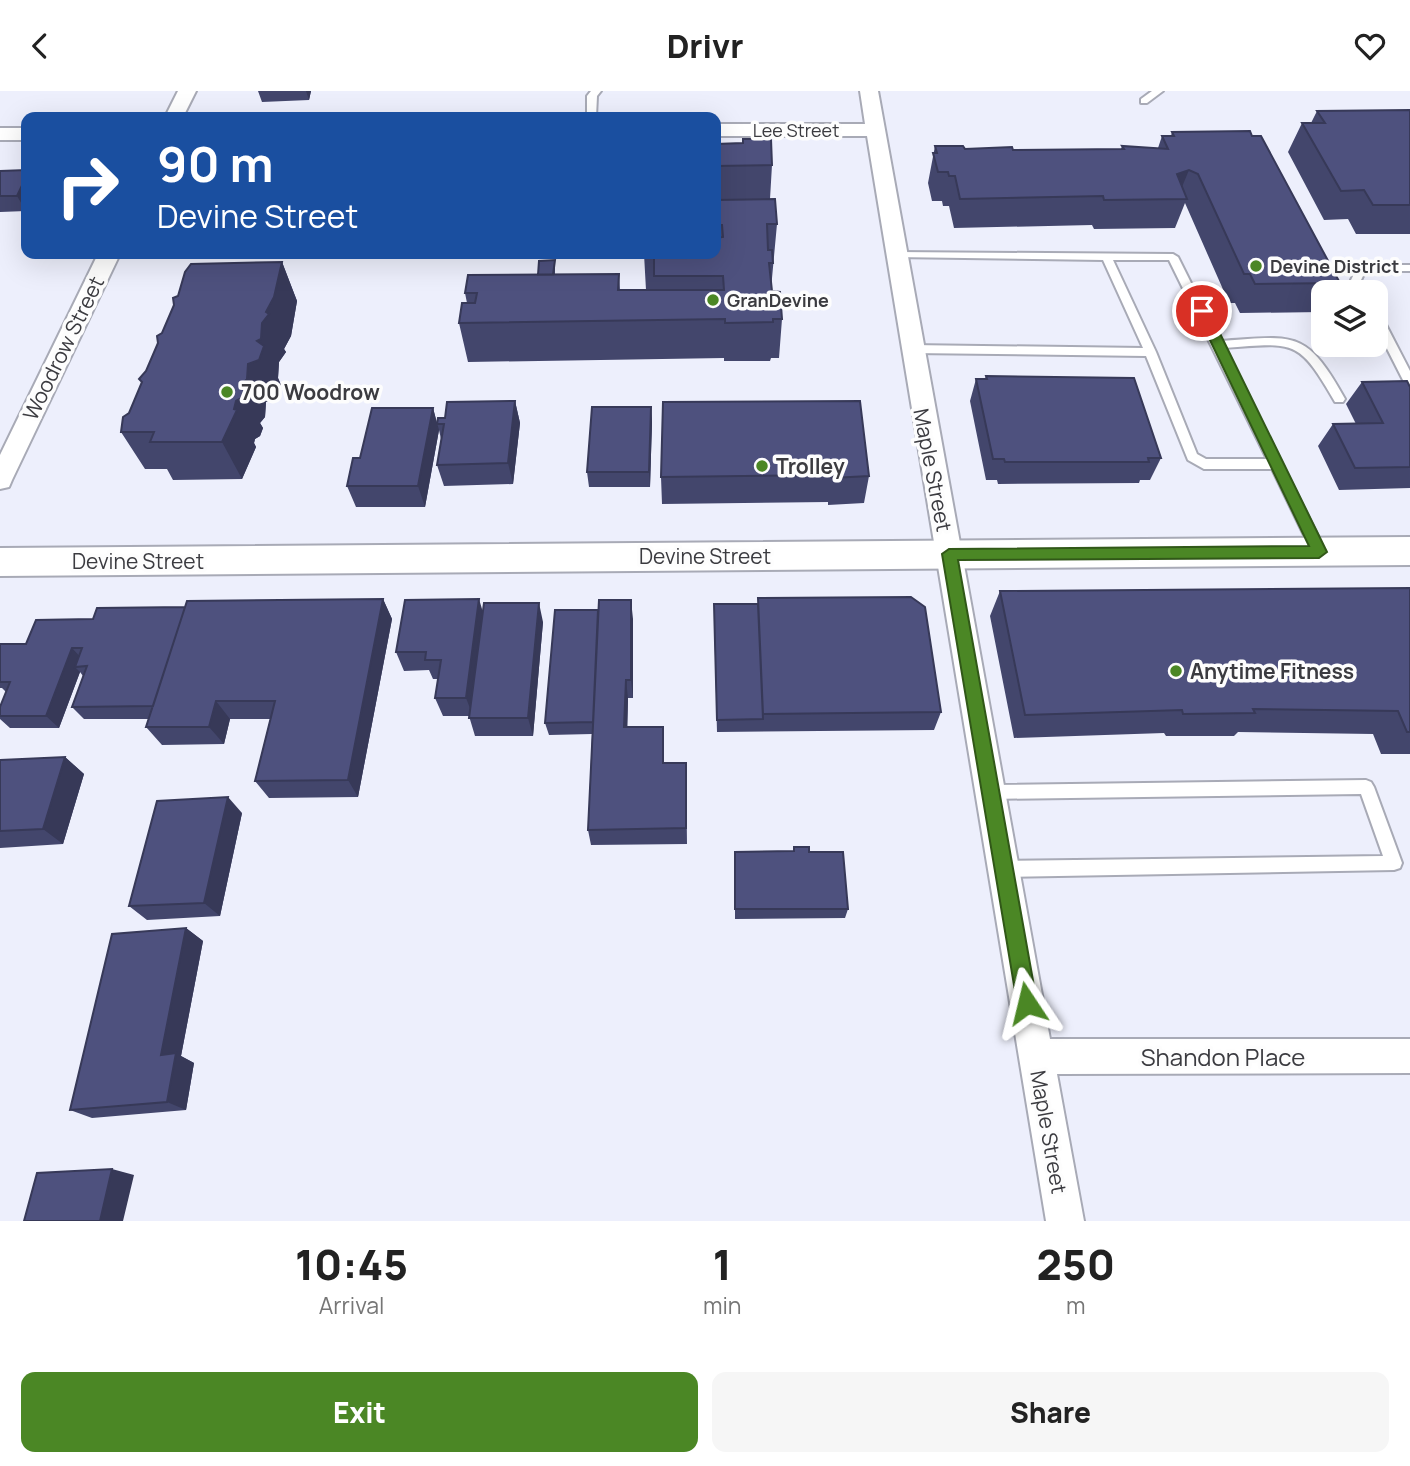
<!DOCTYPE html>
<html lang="en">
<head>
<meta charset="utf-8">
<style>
	:root { --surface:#fff; --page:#f6f6f6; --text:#222; --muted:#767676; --accent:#4b8725 }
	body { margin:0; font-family:Manrope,sans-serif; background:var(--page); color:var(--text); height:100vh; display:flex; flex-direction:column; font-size:26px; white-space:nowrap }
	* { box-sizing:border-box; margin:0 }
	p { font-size:23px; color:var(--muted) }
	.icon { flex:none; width:38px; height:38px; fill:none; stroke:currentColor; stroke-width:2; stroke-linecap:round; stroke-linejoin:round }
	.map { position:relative; height:1130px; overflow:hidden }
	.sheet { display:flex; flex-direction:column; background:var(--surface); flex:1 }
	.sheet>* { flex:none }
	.top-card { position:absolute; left:21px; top:21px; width:700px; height:147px; border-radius:14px; box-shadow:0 7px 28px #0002; background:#1a4fa0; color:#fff; overflow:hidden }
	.tools { position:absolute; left:1311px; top:189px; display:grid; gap:14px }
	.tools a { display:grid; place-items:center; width:77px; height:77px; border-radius:14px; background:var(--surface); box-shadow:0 7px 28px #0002; font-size:35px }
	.pin { position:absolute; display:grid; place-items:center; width:60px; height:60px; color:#fff; margin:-30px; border:4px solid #fff; border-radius:50%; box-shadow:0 2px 7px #0007 }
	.me { position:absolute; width:77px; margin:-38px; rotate:350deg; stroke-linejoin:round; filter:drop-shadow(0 0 5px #0008) }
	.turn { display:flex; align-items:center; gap:24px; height:147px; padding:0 21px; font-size:32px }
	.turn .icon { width:91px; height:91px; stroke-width:2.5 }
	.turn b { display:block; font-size:49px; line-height:60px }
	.eta { display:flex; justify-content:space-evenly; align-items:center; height:119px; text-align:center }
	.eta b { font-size:42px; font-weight:800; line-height:49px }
	.primary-button { display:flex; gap:14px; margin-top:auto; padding:14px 21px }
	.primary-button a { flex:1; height:80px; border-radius:14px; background:var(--accent); color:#fff; font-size:28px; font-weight:800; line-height:80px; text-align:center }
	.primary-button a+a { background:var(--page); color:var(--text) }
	header { display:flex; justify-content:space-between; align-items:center; height:91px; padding:0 21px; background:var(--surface); font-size:32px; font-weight:800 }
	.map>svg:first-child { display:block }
</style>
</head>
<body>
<header><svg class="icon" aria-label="back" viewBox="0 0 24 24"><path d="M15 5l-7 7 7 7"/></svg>Drivr<svg class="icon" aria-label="heart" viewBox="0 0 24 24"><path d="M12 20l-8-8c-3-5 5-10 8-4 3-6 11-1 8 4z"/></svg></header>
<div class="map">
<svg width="1410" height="1130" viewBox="0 0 1410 1130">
	<rect width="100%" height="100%" fill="#edeffc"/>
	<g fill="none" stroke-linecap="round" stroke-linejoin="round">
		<defs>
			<path id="service" d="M591,0H601L597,5L596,26H587V5Z
				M1152,0H1163L1147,12H1141V8Z
				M897,161L1173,163L1178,166L1220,250C1295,245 1306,238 1345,308L1343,311H1335C1298,247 1295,252 1224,257L1326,461L1324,465H1314L1272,378H1204L1188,369L1146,265L911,262L905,258L911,254L1143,257L1103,169L893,166L892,164ZM1113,169H1169L1267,368H1206L1197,363L1156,261Z
				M1373,174H1410V180H1374L1364,183L1361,189L1367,201H1357L1351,189L1355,181Z
				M1376,222L1382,226L1410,280V295L1404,291L1376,236Z
				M1366,689L1371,691L1374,696L1402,772L1400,777L1394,779L1004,786L998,783L996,778L998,773L1004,770L1383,765L1361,703L990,708L985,706L982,701L985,696L990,694Z"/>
			<path id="minor" d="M178,0H196L183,26H165Z
				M860,0H878L1050,948H1410V982L1057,983L1084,1130H1046L867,45H716V33H865Z
				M0,37H26V49H0Z
				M98,163H120L12,389L9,396L0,398V364Z"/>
			<path id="secondary" d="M1410,446V474L0,485V457Z"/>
		</defs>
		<use href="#service" stroke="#a8aab6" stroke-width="4"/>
		<use href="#minor" stroke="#a8aab6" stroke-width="4"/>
		<use href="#secondary" stroke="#a8aab6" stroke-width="4"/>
		<use href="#service" fill="#fff" fill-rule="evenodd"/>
		<use href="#minor" fill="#fff" fill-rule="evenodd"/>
		<use href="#secondary" fill="#fff" fill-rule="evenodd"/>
	</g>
	<path fill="#43466c" d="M258,0H311L309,9L262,11Z
		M1410,19V143H1356L1348,128L1324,129L1288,61L1302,32H1311L1317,20Z
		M1172,41L1340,192L1334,201H1323L1322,221L1240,222L1235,212H1229L1185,112L1175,137L1094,138L1092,134L954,137L949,115H943L942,110H932L928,92L935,55L965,58L1013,59L1121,58L1122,55L1158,57L1162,45H1171Z
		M743,48L772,74L770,108L777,133L771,198L782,228L779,267H771L770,270H724V267L468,271L459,232L467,212L465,202L538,184L555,169V184L619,183L620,199H646L644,163H716V53L742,52Z
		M26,79V120L0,121V80Z
		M282,171L297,210L291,245L284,258L286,261L279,271L278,287L281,294L277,308L266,311L265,326L260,332L263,337L260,345L255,348L254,352L256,356L242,388L173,389L167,378H145L121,341L142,292L139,288L146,280L174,214Z
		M986,285L1161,367L1150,389H1140L1139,392L998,393L997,389H986L970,310L976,288H985Z
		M1362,291L1410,296V397L1339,399L1318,355L1333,333H1356L1346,313Z
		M515,310L520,332L513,393L444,395L437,374L441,348L439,339L425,416H356L347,395L360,367L433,317L437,333L445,327Z
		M663,311L869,385L864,412L828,414V411L662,413L661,386Z
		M651,316L652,331L650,396H589L587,381Z
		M1410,497V663H1381L1373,643L1238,641L1234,645H1166L1164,642L1014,647L990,525L1000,500Z
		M758,507L941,621L934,639L717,641L714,527L758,513Z
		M383,508L392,528L358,706L269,707L255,690L271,628H230L224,653L162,654L146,636L149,628H84L72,616L83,585L80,581L59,637H10L0,628V616L6,601L2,597H0V553H26L93,528L185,516Z
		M598,519L633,528V607H628L627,636H663L664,672H686L687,753L591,754L588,739L592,643L549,644L545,632Z
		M483,521L543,531L533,645H475L469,625H443L435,607L438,588H433L429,579L404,580L396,561Z
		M65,666L84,683L63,753L0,757V669Z
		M242,722L220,825L147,829L129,815Z
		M794,756L809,761L848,818L845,827L735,828V761L793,760Z
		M186,837L203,850L181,965L194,972L186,1019L92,1027L70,1019Z"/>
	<path fill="#373958" d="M306,0H311L309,9Z
		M1189,79L1177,108V83Z
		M26,86V120L17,105Z
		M282,171L297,210L291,245L284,258L286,261L279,271L278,287L281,294L277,308L266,311L265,326L260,332L263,337L260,345L255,348L254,352L256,356L242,388L222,351L257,250Z
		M515,310L520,332L513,393L508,372Z
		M651,316L652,331L650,396L649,381Z
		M433,317L439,339L425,416L418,395Z
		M383,508L392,528L358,706L348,689Z
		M479,508L485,528L473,625L466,607Z
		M631,509L633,528V607L631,589Z
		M539,512L543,531L533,645L528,627Z
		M72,557L84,570L75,576L80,581L59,637L46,625Z
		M626,589L628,607L627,654L624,636Z
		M216,610L230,628L224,653L209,636Z
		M663,636L664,653V689L663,672Z
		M65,666L84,683L63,753L43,738Z
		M228,706L242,722L220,825L204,812Z
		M186,837L203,850L181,965L194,972L186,1019L167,1011L161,964Z
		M112,1078L134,1084L123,1130H100Z"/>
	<path fill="#4e517e" stroke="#373958" stroke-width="2" d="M1410,19V114H1373L1364,99L1341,100L1302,32H1325L1317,20Z
		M1250,40L1252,45H1261L1340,192L1255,193L1250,183H1244L1198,83L1189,79L1177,83L1187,108L1104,109L1103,105L960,108L955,85H949L948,81H938L933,62H937L935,55H963L965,58L1012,56L1013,59L1124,58L1122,55L1168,58L1162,45H1174L1172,41Z
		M743,48H771L772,74L716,75V53L743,52Z
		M26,79V86L17,105H0V80Z
		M775,108L777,133H767L768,159H772L773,172H769L772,200L780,201L782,228H773V231L725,232V228L459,232L462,212H475L477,202H465L468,184L619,183L618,199H724L723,185H654V167H644V163H716V147L723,146L722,134H716V109Z
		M555,169L553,184H538L539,170Z
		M282,171L274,206L266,221L269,223L262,232L261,248L257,250L264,255L259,269L248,273L247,288L240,296L244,299L241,307L236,310L234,318L237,319L222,351H150L154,341H121L123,326L129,322L142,291L139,288L146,280L158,252L157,245L162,242L174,214L173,207L178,205L185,181L191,173Z
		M986,285L1134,287L1161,367H1148L1149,371H1005L1004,368H993L976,288H987Z
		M1407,290L1410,296V376L1355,377L1333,333L1383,332L1362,291Z
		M515,310L508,372L437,374L444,333H437L438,327H445L447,311Z
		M860,310L869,385L832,387V384L661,386L663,311Z
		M592,316H651L649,381H587Z
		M372,317H433L418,395H347L353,367H360Z
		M1410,497V641H1407L1398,620L1253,618L1255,622L1183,623L1182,619L1025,624L1000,500Z
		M911,506L925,516L941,621L763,623L758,507Z
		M383,508L348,689L255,690L275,610H216L209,636H146L187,510Z
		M479,508L466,607H435L441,569H425L426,561H396L405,509Z
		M599,509H631V589H626L624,636H663V672H686V737L588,739Z
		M484,512H539L528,627H469Z
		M714,513H758L763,628L717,629Z
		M185,516L153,615L72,616L87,575L75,576L82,557H72L46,625H0V616L10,591H0V553H26L36,529L93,528L97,517Z
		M555,519H598L593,631L545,632Z
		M65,666L43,738L0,740V669Z
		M228,706L204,812L129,815L157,710Z
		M794,756H809V761H843L848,818H735V761L794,760Z
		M186,837L161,964L176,962L167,1011L70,1019L112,843Z
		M112,1078L100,1130H24L37,1082Z"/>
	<path fill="#4b8725" stroke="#315818" stroke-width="2" d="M1202,216L1209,220L1327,461L1319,467L958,469L1037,912L1034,919L1027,922L1020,919L1017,912L942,463L949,458L1309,455L1196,220Z"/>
	<g fill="#4b8725" stroke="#fdfdfd" stroke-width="2.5">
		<circle cx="1256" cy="175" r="7"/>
		<circle cx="713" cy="209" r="7"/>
		<circle cx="227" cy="301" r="7"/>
		<circle cx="762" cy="375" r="7"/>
		<circle cx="1176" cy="580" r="7"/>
	</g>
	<g text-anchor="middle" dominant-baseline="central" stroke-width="7" stroke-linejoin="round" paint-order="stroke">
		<g font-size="18" fill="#3b3b40" stroke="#fdfdfd">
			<text x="796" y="39">Lee Street</text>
		</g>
		<g font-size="18" font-weight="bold" fill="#3b3b40" stroke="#fdfdfd" text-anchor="start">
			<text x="1270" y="175">Devine District</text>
			<text x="727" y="209">GranDevine</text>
		</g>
		<g font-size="21" fill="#3b3b40" stroke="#fdfdfd">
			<text transform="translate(63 257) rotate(-64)">Woodrow Street</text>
			<text transform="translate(933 379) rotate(79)">Maple Street</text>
			<text x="705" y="465">Devine Street</text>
			<text x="138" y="470">Devine Street</text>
			<text transform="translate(1049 1041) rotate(80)">Maple Street</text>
		</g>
		<g font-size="21" font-weight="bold" fill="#3b3b40" stroke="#fdfdfd" text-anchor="start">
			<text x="241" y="301">700 Woodrow</text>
			<text x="776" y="375">Trolley</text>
			<text x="1190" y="580">Anytime Fitness</text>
		</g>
		<g font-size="24" fill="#3b3b40" stroke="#fdfdfd">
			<text x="1223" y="965">Shandon Place</text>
		</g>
	</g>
</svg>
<div class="tools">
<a><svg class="icon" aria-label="layers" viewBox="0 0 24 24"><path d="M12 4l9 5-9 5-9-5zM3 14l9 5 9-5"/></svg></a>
</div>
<div class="pin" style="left:1202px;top:220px;background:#d93025"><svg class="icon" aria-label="arrive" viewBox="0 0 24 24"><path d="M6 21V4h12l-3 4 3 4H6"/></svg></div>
<svg class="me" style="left:1027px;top:912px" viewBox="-20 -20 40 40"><path d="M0-17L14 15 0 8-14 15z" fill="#4b8725" stroke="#fff" stroke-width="4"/></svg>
<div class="top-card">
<div class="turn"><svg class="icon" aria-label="right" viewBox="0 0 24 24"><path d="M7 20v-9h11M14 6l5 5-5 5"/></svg><div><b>90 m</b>Devine Street</div></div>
</div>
</div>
<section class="sheet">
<div class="eta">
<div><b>10:45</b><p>Arrival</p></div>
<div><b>1</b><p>min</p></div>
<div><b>250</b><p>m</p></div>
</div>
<div class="primary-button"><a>Exit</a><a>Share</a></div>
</section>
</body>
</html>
